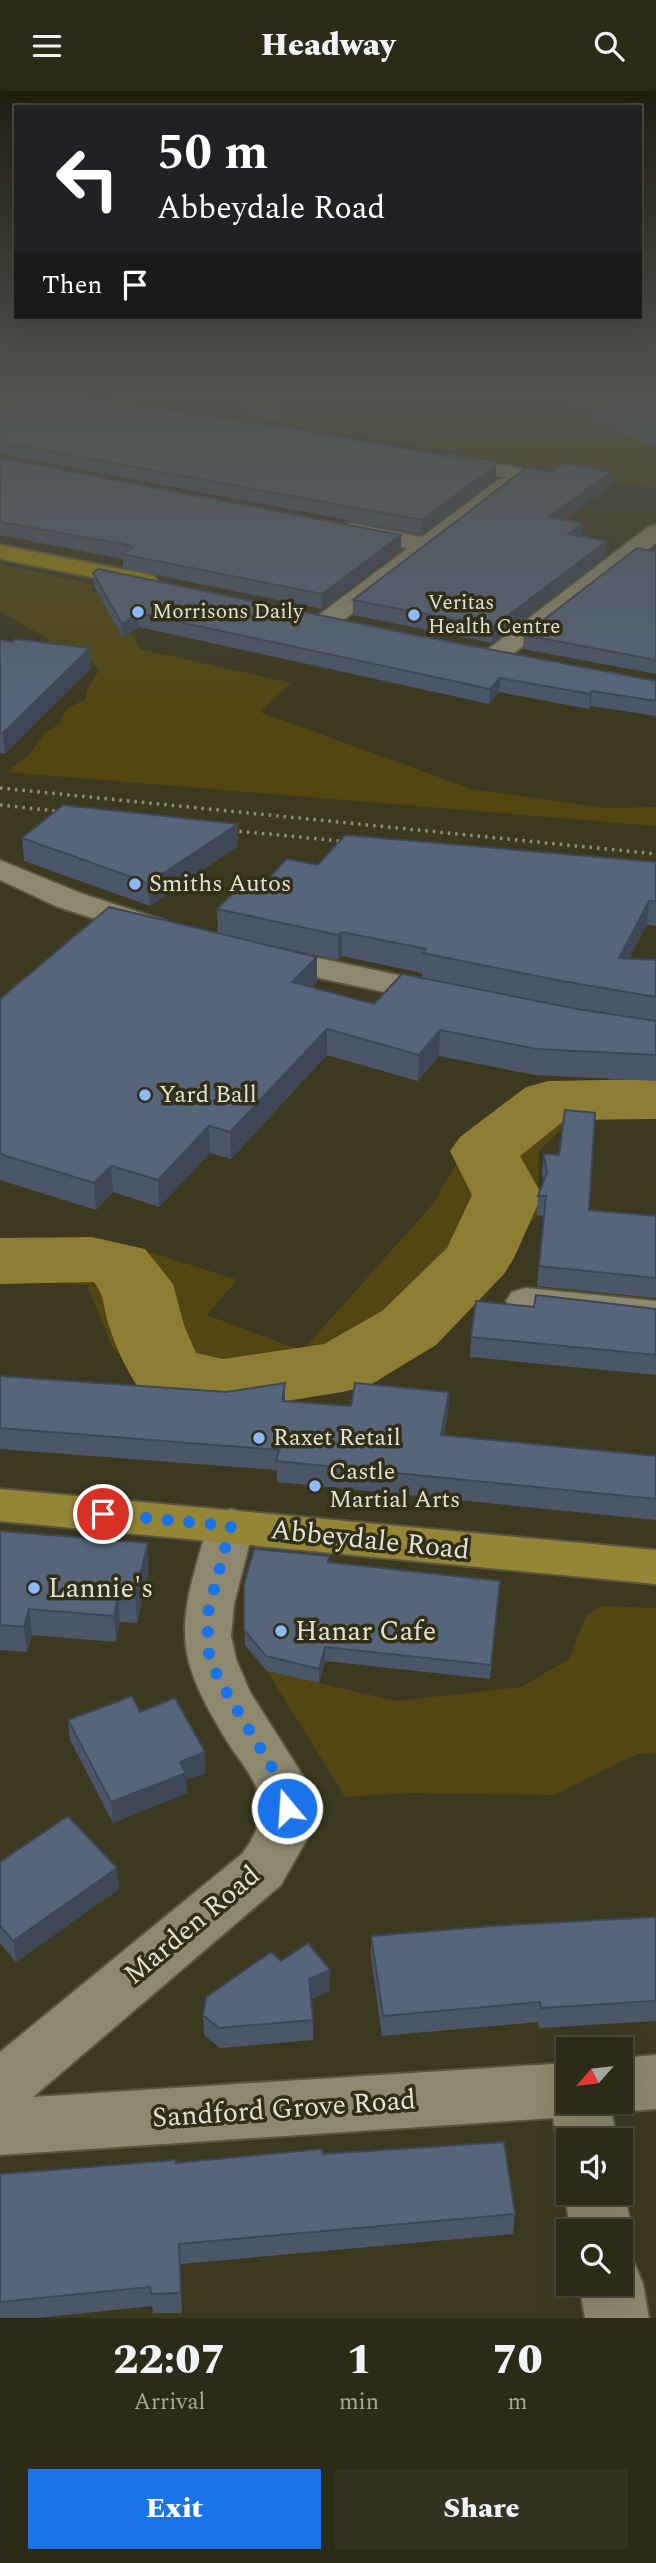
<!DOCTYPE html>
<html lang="en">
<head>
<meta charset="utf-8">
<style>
	:root { --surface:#2e2a18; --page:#363221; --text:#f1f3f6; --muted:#a7a7a2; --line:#494637; --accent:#1a73e8 }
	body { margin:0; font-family:Spectral,serif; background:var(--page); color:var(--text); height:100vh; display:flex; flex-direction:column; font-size:26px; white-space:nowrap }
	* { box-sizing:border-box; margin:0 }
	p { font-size:23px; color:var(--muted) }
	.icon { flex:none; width:38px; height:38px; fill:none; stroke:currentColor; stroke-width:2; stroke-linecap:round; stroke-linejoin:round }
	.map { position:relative; height:2227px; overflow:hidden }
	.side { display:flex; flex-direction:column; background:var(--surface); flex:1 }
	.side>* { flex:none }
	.hud { position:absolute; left:14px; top:14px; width:628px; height:214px; border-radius:0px; box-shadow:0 7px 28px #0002,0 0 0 2px var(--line); background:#202124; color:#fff; overflow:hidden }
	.needle { width:46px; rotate:242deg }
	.buttons { position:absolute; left:556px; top:1946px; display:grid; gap:14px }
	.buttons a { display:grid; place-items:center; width:77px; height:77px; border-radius:0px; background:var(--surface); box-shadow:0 7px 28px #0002,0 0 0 2px var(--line); font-size:35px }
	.pin { position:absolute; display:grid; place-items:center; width:60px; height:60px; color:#fff; margin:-30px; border:4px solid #fff; border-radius:50%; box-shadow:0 2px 7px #0007 }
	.me { position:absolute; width:77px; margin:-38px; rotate:342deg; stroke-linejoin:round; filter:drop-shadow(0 0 5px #0008) }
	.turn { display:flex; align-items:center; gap:24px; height:147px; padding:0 28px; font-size:32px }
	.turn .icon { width:91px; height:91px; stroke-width:2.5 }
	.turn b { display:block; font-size:49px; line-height:60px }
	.then { display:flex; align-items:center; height:66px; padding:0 28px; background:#0003; gap:14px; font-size:26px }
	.eta { display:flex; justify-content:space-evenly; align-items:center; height:119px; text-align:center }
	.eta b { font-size:42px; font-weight:800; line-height:49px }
	.cta { display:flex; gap:14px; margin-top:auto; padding:14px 28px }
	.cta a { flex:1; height:80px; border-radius:0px; background:var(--accent); color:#fff; font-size:28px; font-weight:800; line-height:80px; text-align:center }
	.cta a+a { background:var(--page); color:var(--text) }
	header { display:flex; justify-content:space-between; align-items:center; height:91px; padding:0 28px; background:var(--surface); font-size:32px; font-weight:800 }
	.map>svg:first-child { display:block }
</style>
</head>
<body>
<header><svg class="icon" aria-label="menu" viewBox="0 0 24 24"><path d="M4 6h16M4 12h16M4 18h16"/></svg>Headway<svg class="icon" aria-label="search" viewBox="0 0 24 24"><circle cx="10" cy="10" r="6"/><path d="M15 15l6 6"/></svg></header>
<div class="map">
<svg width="656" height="2227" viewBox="0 0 656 2227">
	<rect width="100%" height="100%" fill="#3d3820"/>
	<path fill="#524713" d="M61,301H656V398L340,341Z
		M0,473L95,494L88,499L98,502L119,539L131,542L140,558L291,592L260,621L471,698L605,717L656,716V735L6,681L30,663L45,642L59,633L66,618L86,608V601L99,579L84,561L39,554L50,549L0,520Z
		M617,999L631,1021L573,1027L539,1060L537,1124L469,1212L355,1290L285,1313L173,1318L112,1256L87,1194L0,1189V1159L154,1162L237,1189L207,1224L302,1260L432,1114L467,1055L540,1000Z
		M600,1515L656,1517V1662L637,1663L554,1704L409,1702L345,1706L267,1580L396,1610L521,1596L569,1568L586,1525Z"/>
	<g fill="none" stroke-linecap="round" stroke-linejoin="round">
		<path fill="#8d7e34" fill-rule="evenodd" d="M656,988V1028L565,1029L520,1065L542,1104L514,1167L504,1183L436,1254L370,1294L343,1301L223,1320L139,1298C126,1278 115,1255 108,1232C104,1218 104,1203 94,1191L0,1193V1147L92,1146L145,1158L173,1193L184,1234L196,1262L223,1268L324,1253L382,1220L447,1157L472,1104L450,1060L460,1046L526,996L549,990Z"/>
		<defs>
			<path id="minor" d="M446,364L520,377L531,383L520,389L439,374L435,370Z
				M506,387L514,389L517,394L514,399L338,533H320L317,528L320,523L408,457L343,444L340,439L343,434L351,432L422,446L498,389Z
				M656,434V452L505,569H487L483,564L487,559L648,436Z
				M0,769L80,802L166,830L171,837L166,844L155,847L58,816L0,789Z
				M267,856L444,894L456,897L461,904L456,911L444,914L255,873L251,866L255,859Z
				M526,1197L656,1210V1236L512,1219L506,1210L512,1201Z
				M231,1418L247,1423L254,1435L234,1513L231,1545L236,1568L250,1601L308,1693L313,1717L307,1748L281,1794L33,2006L569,1972V2011H621V1967L656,1964V2018L621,2021L611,2017L617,2049H569V2070L557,2049L553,2027L0,2064V1961L243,1762C256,1744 265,1725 258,1702C253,1683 235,1664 225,1647C187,1583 174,1552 195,1479C200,1460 205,1440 215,1423Z
				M569,2091V2102H621V2091L633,2140L624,2162L621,2163V2140H571L564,2102Z
				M621,2165L634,2171L643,2193L649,2227H585L579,2193H621Z"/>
			<path id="major" d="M0,1398L656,1459V1493L0,1430Z"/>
			<path id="highway" d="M0,454L146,483L154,485L158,490L154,495L146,497L0,468Z"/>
		</defs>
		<use href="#minor" stroke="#595541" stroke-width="4"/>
		<use href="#major" stroke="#595541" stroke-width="4"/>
		<use href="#highway" stroke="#595541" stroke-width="4"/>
		<use href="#minor" fill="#8e886e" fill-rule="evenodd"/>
		<use href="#major" fill="#948637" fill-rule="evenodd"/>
		<use href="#highway" fill="#988412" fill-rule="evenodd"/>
		<path stroke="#8f8c79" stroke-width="3.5" stroke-dasharray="2.5 5" stroke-linecap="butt" d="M0,697L656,763
			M0,714L74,722
			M217,738L360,752"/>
	</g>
	<path fill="#4b5769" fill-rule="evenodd" d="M0,301L496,374V388L421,443L0,363Z
		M228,301H277L286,319V332L251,326Z
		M568,301H656V356L590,330L591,322L567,313Z
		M0,367L401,444V458L322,518L123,477V468L0,444Z
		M551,381H612L611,395L563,428L582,446L606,465L492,552L353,524V509Z
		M656,457V583L523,558L524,544Z
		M93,482L420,545L656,590V625L591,615L589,618L499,601L489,613L139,536L123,547L94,495Z
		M0,549L90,557L91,577L5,663L0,662Z
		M238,733V755L150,815L24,770L22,747Z
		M656,771V835L647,834L629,867L656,869V990L535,984L439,965L418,990L327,964L231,1068L210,1062L159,1116L113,1101L96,1119L0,1089V908L218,842L217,818L265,791L318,774ZM243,848L338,869L342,865L422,882V887L485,900L374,913L312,897L317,891V866Z
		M544,1063L589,1119L656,1125V1207L537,1195L544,1125L537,1124L538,1105L544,1091L542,1083Z
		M534,1216L656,1218V1284L470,1266L471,1246Z
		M0,1285L226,1301L285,1292V1310L351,1315L449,1301L448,1321L444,1345L656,1365V1429L277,1391V1379L0,1358Z
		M0,1440L149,1478L137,1532L120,1531L116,1551L32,1544L27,1561L0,1559Z
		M329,1471L500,1490L490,1588L325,1570L319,1592L267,1580L245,1554L244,1493Z
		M140,1621L206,1682L186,1689L187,1702L113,1732L70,1649L68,1629Z
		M0,1771L119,1798L16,1871L0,1852Z
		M656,1826V1930L539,1937L538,1931L382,1945L371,1866V1845Z
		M281,1870L330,1879V1900L311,1908L313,1929V1949L220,1957L204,1944L203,1924Z
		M323,2063L515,2123L513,2143L180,2173L182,2222H153L152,2215L37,2227H0V2083Z"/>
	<path fill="#3d4755" d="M496,374V388L421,443L422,429Z
		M612,381L611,395L547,440L548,426Z
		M583,432L582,446L568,443Z
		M401,444V458L322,518V503Z
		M607,450L606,465L492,552L493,536Z
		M138,522L139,536L123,547L122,533Z
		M90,557L91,577L5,663L3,642Z
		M500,587L499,601L489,613L490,598Z
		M592,600L591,615L589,618L590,603Z
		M238,733V755L150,815L148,792Z
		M649,810L647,834L617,892L619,867Z
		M342,841V865L338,869V844Z
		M317,866V891L293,917L292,891Z
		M327,938V964L231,1068L230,1041Z
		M440,939L439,965L418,990L419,964Z
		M209,1035L210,1062L159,1116L158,1089Z
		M111,1075L113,1101L96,1119L94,1092Z
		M285,1292V1313L282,1310Z
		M449,1301L448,1321L440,1365L441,1344Z
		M148,1452L149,1478L137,1532L135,1506Z
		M118,1505L120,1531L116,1551L114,1525Z
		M29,1518L32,1544L27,1561L24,1536Z
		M325,1556V1570L319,1592V1578Z
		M205,1661L206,1682L186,1689L187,1702L113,1732L111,1711L180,1671Z
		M117,1777L119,1798L16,1871L13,1850Z
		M330,1879V1900L310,1908L309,1888Z"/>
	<path fill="#57657a" stroke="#3d4755" stroke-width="2" d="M0,301H38L66,304L277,335L496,374L422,429L0,351Z
		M239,301H277L286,319L251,314Z
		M571,301H656V342L591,317L605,313Z
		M0,367L401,444L322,503L122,463L133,456L127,454L0,431Z
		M563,372L612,381L548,426L583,432L568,443L607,450L493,536L353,509L526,377L551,381Z
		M637,457L652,460L656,457V569L524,544Z
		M98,478L420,545L656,590V610L592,600L590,603L500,587L490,598L138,522L122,533L93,482Z
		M15,548L90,557L3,642H0V549L12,551Z
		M63,714L238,733L148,792L22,747Z
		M345,744L656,771V810H649L619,867L656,869V906L556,889L423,862L426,858L342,841L338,844L217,818L248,788L265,791L287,768L318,774Z
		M109,816L317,866L292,891L374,913L402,883L577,918L656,930V964L537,958L440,939L419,964L327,938L230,1041L209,1035L158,1089L111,1075L94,1092L0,1063V908Z
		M565,1019L595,1022L589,1119L656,1125V1187L539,1175L546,1105H538L547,1082L544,1063L559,1064Z
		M536,1204L656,1218V1264L471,1246L476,1210L534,1216Z
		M0,1285L226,1301L285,1292L282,1310L351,1315L355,1292L449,1301L441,1344L656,1365V1408L276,1370L279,1359L0,1337Z
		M0,1440L148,1452L135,1506L118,1505L114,1525L29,1518L24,1536L0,1534Z
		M254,1458L329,1465L328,1471L500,1490L491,1574L325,1556L319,1578L266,1565L244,1539V1493Z
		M132,1605L140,1621L175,1607L205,1661L180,1671L186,1682L111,1711L68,1629Z
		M68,1725L117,1777L13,1850L0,1835V1771Z
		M656,1826V1910L541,1917L540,1911L383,1925L371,1845L491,1835Z
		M308,1852L330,1879L309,1888L313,1929L219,1937L203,1924L206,1906L271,1861L281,1870Z
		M504,2051L515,2123L179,2153L181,2202L151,2203L150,2196L0,2211V2083L176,2069V2072L322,2058L323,2063Z"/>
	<linearGradient id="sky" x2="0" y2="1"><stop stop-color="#221f12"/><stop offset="0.49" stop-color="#51534e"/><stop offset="1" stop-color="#51534e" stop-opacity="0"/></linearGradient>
	<rect width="656" height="612" fill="url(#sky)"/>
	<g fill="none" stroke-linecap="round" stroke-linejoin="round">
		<path stroke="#1a73e8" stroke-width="12" stroke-dasharray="0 21.6" d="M103,1423L231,1435L207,1525L209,1564L219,1589L282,1693L287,1717"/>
	</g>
	<g fill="#8db9fc" stroke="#332e16" stroke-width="2.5">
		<circle cx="138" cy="521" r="7"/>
		<circle cx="414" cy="524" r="7"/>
		<circle cx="135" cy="793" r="7"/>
		<circle cx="145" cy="1004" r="7"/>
		<circle cx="259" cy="1347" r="7"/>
		<circle cx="315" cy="1395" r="7"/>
		<circle cx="34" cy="1497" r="7"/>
		<circle cx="281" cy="1540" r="7"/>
	</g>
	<g text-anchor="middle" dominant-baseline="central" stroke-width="7" stroke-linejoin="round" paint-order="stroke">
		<g font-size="21" fill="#e3e1d3" stroke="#332e16" text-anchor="start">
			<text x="428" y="512">Veritas<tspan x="428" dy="24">Health Centre</tspan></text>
			<text x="152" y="521">Morrisons Daily</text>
		</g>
		<g font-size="24" fill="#e3e1d3" stroke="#332e16" text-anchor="start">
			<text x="149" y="793">Smiths Autos</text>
			<text x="159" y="1004">Yard Ball</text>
			<text x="273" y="1347">Raxet Retail</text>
			<text x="329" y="1381">Castle<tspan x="329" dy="28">Martial Arts</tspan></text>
		</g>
		<g font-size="28" fill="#e3e1d3" stroke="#332e16">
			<text transform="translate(370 1449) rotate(6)">Abbeydale Road</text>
			<text transform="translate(192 1834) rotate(-40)">Marden Road</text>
			<text transform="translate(284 2018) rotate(-4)">Sandford Grove Road</text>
		</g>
		<g font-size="28" fill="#e3e1d3" stroke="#332e16" text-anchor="start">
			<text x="48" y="1497">Lannie's</text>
			<text x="295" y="1540">Hanar Cafe</text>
		</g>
	</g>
</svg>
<div class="buttons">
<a><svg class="needle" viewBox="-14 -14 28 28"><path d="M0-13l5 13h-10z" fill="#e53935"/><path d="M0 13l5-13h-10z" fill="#a7a7a2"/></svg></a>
<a><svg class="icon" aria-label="sound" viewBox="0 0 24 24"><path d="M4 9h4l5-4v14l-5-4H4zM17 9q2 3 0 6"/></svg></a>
<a><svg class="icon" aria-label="search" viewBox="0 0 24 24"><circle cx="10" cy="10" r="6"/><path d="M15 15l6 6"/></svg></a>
</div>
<div class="pin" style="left:103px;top:1423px;background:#d93025"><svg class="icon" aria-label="arrive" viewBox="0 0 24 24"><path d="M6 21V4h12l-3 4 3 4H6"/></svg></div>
<svg class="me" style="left:287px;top:1717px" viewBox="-20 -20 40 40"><circle r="17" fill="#1a73e8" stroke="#fff" stroke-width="3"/><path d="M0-11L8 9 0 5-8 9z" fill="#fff"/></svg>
<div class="hud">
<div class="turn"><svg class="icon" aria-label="left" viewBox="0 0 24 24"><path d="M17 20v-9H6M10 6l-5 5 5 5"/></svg><div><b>50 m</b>Abbeydale Road</div></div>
<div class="then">Then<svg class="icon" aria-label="arrive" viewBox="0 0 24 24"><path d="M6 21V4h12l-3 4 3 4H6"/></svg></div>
</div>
</div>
<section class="side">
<div class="eta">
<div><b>22:07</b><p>Arrival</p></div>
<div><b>1</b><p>min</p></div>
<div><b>70</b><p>m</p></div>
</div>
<div class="cta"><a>Exit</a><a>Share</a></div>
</section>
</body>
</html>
